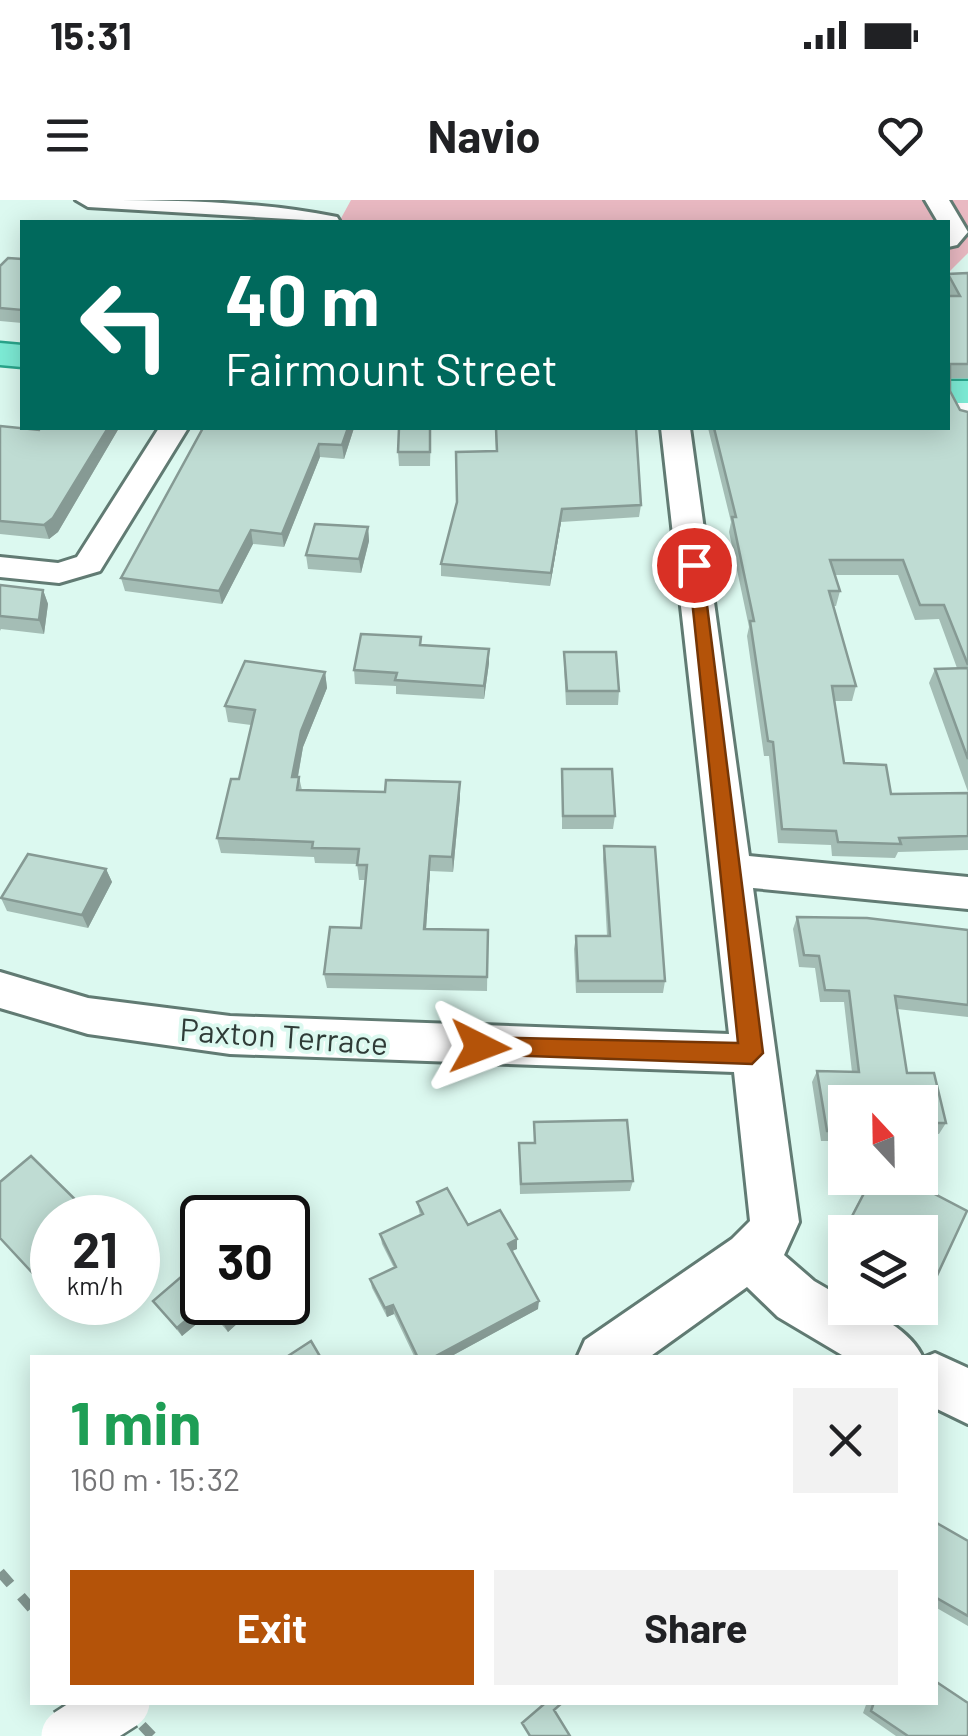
<!DOCTYPE html>
<html lang="en">
<head>
<meta charset="utf-8">
<style>
	:root { --surface:#fff; --page:#f2f2f2; --text:#202124; --muted:#757577; --accent:#b45309 }
	body { margin:0; font-family:Barlow,sans-serif; background:var(--page); color:var(--text); height:100vh; display:flex; flex-direction:column; font-size:38px; white-space:nowrap }
	* { box-sizing:border-box; margin:0 }
	p { font-size:32px; color:var(--muted) }
	.icon { flex:none; width:55px; height:55px; fill:none; stroke:currentColor; stroke-width:2; stroke-linecap:round; stroke-linejoin:round }
	.map { position:relative; flex:1; overflow:hidden }
	.drawer { position:absolute; left:30px; top:1155px; width:908px; height:350px; display:flex; flex-direction:column; background:var(--surface); border-radius:0px; box-shadow:0 5px 25px #0003 }
	.drawer>* { flex:none }
	.hud { position:absolute; left:20px; top:20px; width:930px; height:210px; border-radius:0px; box-shadow:0 5px 25px #0003; background:#00695c; color:#fff; overflow:hidden }
	.needle { width:65px; rotate:338deg }
	.tools { position:absolute; left:828px; top:885px; display:grid; gap:20px }
	.tools a { display:grid; place-items:center; width:110px; height:110px; border-radius:0px; background:var(--surface); box-shadow:0 5px 25px #0003; font-size:50px }
	.speed { position:absolute; left:30px; top:995px; display:flex; gap:20px; font-size:50px; font-weight:700; text-align:center }
	.speed>* { display:grid; place-content:center; width:130px; height:130px; border-radius:50%; background:var(--surface); box-shadow:0 5px 25px #0003; line-height:1 }
	.speed small { font-size:25px; font-weight:400 }
	.speed .limit { border:5px solid #111; border-radius:15px; background:#fff; color:#111 }
	.pin { position:absolute; display:grid; place-items:center; width:85px; height:85px; color:#fff; margin:-42px; border:5px solid #fff; border-radius:50%; box-shadow:0 2px 10px #0007 }
	.me { position:absolute; width:110px; margin:-55px; rotate:93deg; stroke-linejoin:round; filter:drop-shadow(0 0 8px #0008) }
	.turn { display:flex; align-items:center; gap:35px; height:210px; padding:0 40px; font-size:45px }
	.turn .icon { width:130px; height:130px; stroke-width:2.5 }
	.turn b { display:block; font-size:70px; line-height:85px }
	.round { display:grid; place-items:center; flex:none; width:105px; height:105px; border-radius:0px; background:var(--page) }
	.headline { display:flex; align-items:center; justify-content:space-between; height:170px; padding:0 40px }
	h1 { font-size:60px; font-weight:700; line-height:75px; color:#1e9e55 }
	.cta { display:flex; gap:20px; margin-top:auto; padding:20px 40px }
	.cta a { flex:1; height:115px; border-radius:0px; background:var(--accent); color:#fff; font-size:40px; font-weight:700; line-height:115px; text-align:center }
	.cta a+a { background:var(--page); color:var(--text) }
	.status { display:flex; justify-content:space-between; align-items:center; height:70px; padding:0 50px; background:var(--surface); direction:ltr }
	.status svg { height:28px; fill:currentColor }
	header { display:flex; justify-content:space-between; align-items:center; height:130px; padding:0 40px; background:var(--surface); font-size:45px; font-weight:700 }
	.map>svg:first-child { display:block }
</style>
</head>
<body>
<div class="status"><b>15:31</b><svg viewBox="0 0 49 12"><path d="M0 12V9h3v3zM5 12V6h3v6zM10 12V3h3v9zM15 12V0h3v12zM26 1h20v11H26zM47 4h2v5h-2z"/></svg></div>
<header><svg class="icon" aria-label="menu" viewBox="0 0 24 24"><path d="M4 6h16M4 12h16M4 18h16"/></svg>Navio<svg class="icon" aria-label="heart" viewBox="0 0 24 24"><path d="M12 20l-8-8c-3-5 5-10 8-4 3-6 11-1 8 4z"/></svg></header>
<div class="map">
<svg width="968" height="1536" viewBox="0 0 968 1536">
	<rect width="100%" height="100%" fill="#dcf9f0"/>
	<path fill="#e9b9c2" d="M351,0H968V53L948,73V22H339Z"/>
	<g fill="none" stroke-linecap="round" stroke-linejoin="round">
		<defs>
			<path id="minor" d="M76,0C162,0 253,0 337,17L340,22L88,7Z
				M925,0H949L968,32L957,45L948,47V22H938Z
				M956,184L968,189V226L958,223L948,204V186Z
				M159,228H188L100,371L59,383L0,377V357L58,363L77,357Z
				M661,228H690L749,656L968,677V709L753,688L799,1022L784,1055L814,1081L845,1099V1108C873,1108 912,1132 923,1158H847L778,1117L747,1087L648,1158H577L585,1140L732,1039L750,1021L734,872L230,854L88,834L0,808V772L88,798L230,816L729,834Z
				M935,1153L968,1168V1224L935,1208V1158H923Z"/>
			<path id="major" d="M0,143L22,145V167L0,165Z
				M948,181H968V203H948Z"/>
		</defs>
		<use href="#minor" stroke="#617b73" stroke-width="6"/>
		<use href="#major" stroke="#2aa68c" stroke-width="5"/>
		<use href="#minor" fill="#fff" fill-rule="evenodd"/>
		<use href="#major" fill="#7decd6" fill-rule="evenodd"/>
		<path stroke="#829690" stroke-width="10" stroke-dasharray="16 16" stroke-linecap="butt" d="M0,1372L32,1409
			M120,1502L152,1536"/>
		<defs>
			<path id="minor-bridge" d="M69,1536L122,1502"/>
		</defs>
		<use href="#minor-bridge" stroke="#617b73" stroke-width="60" stroke-linecap="butt"/>
		<use href="#minor-bridge" stroke="#fff" stroke-width="55"/>
	</g>
	<path fill="#a4bdb5" d="M22,59V123L0,121V66Z
		M968,73V178H950V191L960,210L968,212V592L929,483L935,469L957,468L939,419L915,420L898,375H835L840,391L836,406H834L856,486L852,501H834L844,563L891,594L968,593V650L898,652L895,658L832,656L831,645L778,643L769,556H764L747,436L749,427L729,332L731,322L708,228H948V74Z
		M0,226L39,230L40,228H119L58,332L49,339L0,334Z
		M203,228H354L344,259L320,257L284,347L253,344L222,404L125,391L121,378Z
		M431,228L430,266H399L398,252Z
		M495,228H636L641,305L639,317L561,322L550,386L441,376V364L496,251Z
		M368,327L369,341L361,373L308,369L306,355Z
		M0,385L43,390L48,404L44,434L1,429L0,431Z
		M421,437V445L489,463L484,499L396,494V486L355,484L354,470Z
		M564,452L619,491L618,505H566L564,466Z
		M325,472L327,488L303,547L298,577H299L302,590L460,597L453,672L430,671L426,729L488,730L487,791L327,788L324,774L361,728L366,680H359L357,664L315,663L314,657L221,653L217,638L239,579L251,525L228,522L225,506Z
		M562,569L615,616L613,629H562Z
		M604,646L665,781L663,793H576L574,749L576,736H607L603,659Z
		M106,669L112,682L88,728L7,711L1,698Z
		M797,717L968,730V817L897,809L907,873L946,923L939,934L920,933V902H845V941H821L812,882L817,871L852,872L844,802H820L815,768L799,767L793,729Z
		M534,922L633,981L630,991L520,994L519,943H534Z
		M871,978H904L967,1011L934,1082L927,1091L920,1088V1032H843Z
		M417,1002L517,1049L512,1051L538,1109L448,1158H415L394,1114L387,1117L372,1088L370,1079L394,1068L382,1044L380,1034L420,1015Z
		M153,1101L261,1102L228,1132L211,1112L182,1136Z
		M935,1322L968,1341V1426L935,1407Z
		M867,1502H935L968,1536H896L863,1513Z"/>
	<path fill="#869a94" d="M108,228H119L58,332L49,339L44,325Z
		M348,228H354L344,259L342,245Z
		M319,244L320,257L284,347L282,334Z
		M562,309L561,322L550,386L551,373Z
		M368,327L369,341L361,373L359,359Z
		M251,330L253,344L222,404L219,391Z
		M43,390L48,404L44,434L39,420Z
		M489,449V463L484,499V486Z
		M325,472L327,488L303,547L295,592L292,577L301,531Z
		M460,582V597L453,672L452,657Z
		M430,656V671L425,744L424,729Z
		M106,669L112,682L88,728L82,715Z
		M517,1039V1049L507,1053L508,1044Z
		M539,1101L538,1109L448,1158H432Z
		M247,1102H261L228,1132L223,1123Z
		M206,1103L211,1112L182,1136L177,1128Z
		M393,1105L394,1114L387,1117L385,1108Z"/>
	<path fill="#bfdcd3" stroke="#869a94" stroke-width="2.5" d="M8,58L22,59V110L0,108V66Z
		M968,73V164H950V191L960,210L968,212V465L944,405H920L903,360H830L840,391H829L856,486H832L844,563L886,565L891,594L968,593V636L899,638L901,644L838,642L836,631L782,629L773,542L768,541L750,421H754L732,317H736L714,228H948V96H960L948,74Z
		M0,226L39,230L40,228H108L53,318L44,325L0,321Z
		M203,228H348L342,245L319,244L282,334L251,330L219,391L121,378Z
		M399,228H430V252H398Z
		M496,228H636L641,305L562,309L551,373L441,364L457,302L456,252L497,251Z
		M315,324L368,327L359,359L306,355Z
		M0,385L43,390L39,420L0,416Z
		M361,434L421,437L420,445L489,449L484,486L395,480L397,473L354,470Z
		M564,452H616L619,491H567Z
		M245,461L325,472L301,531L292,577H299L297,590L385,592L386,580L460,582L452,657L430,656L424,729L488,730L487,777L324,774L330,727L361,728L367,665H357L359,649L312,648L313,642L217,638L231,579H239L255,510L225,506Z
		M968,468V559L935,469Z
		M562,569H612L615,616H563Z
		M604,646L655,647L665,781H578L576,736H610Z
		M28,654L106,669L82,715L1,698Z
		M797,717L867,718L968,730V805L895,796L907,873H934L946,923H920V902H845V931H827L817,871L859,872L849,791L825,790L819,756L804,755Z
		M627,920L633,981L521,984L519,943H535L534,922Z
		M31,956L94,1018H52V1094L0,1038V982Z
		M872,978H904L967,1011L934,1082L920,1074V1032H868L849,1022Z
		M447,988L468,1025L500,1010L517,1039L508,1044L539,1101L432,1158H418L393,1105L385,1108L370,1079L396,1067L380,1034L423,1014L417,1002Z
		M202,1059V1102H247L223,1123L206,1103L177,1128L153,1101Z
		M311,1141L321,1158H285Z
		M935,1322L968,1341V1416L935,1397Z
		M935,1481L968,1503V1536H908L871,1511L874,1502H935Z
		M541,1502H563L554,1510L570,1536H530L522,1523L543,1505Z"/>
	<path fill="#b45309" stroke="#753606" stroke-width="2.5" d="M688,361L702,365L763,853L752,864L472,854L468,847L480,837L738,843Z"/>
	<g text-anchor="middle" dominant-baseline="central" stroke-width="8" stroke-linejoin="round" paint-order="stroke">
		<g font-size="32" fill="#2f3b37" stroke="#dcf9f0">
			<text transform="translate(284 835) rotate(4)">Paxton Terrace</text>
		</g>
	</g>
</svg>
<div class="tools">
<a><svg class="needle" viewBox="-14 -14 28 28"><path d="M0-13l5 13h-10z" fill="#e53935"/><path d="M0 13l5-13h-10z" fill="#757577"/></svg></a>
<a><svg class="icon" aria-label="layers" viewBox="0 0 24 24"><path d="M12 4l9 5-9 5-9-5zM3 14l9 5 9-5"/></svg></a>
</div>
<div class="speed"><div>21<small>km/h</small></div><div class="limit">30</div></div>
<div class="pin" style="left:694px;top:365px;background:#d93025"><svg class="icon" aria-label="arrive" viewBox="0 0 24 24"><path d="M6 21V4h12l-3 4 3 4H6"/></svg></div>
<svg class="me" style="left:480px;top:847px" viewBox="-20 -20 40 40"><path d="M0-17L14 15 0 8-14 15z" fill="#b45309" stroke="#fff" stroke-width="4"/></svg>
<div class="hud">
<div class="turn"><svg class="icon" aria-label="left" viewBox="0 0 24 24"><path d="M17 20v-9H6M10 6l-5 5 5 5"/></svg><div><b>40 m</b>Fairmount Street</div></div>
</div>
<section class="drawer">
<div class="headline"><div><h1>1 min</h1><p>160 m · 15:32</p></div><a class="round"><svg class="icon" aria-label="close" viewBox="0 0 24 24"><path d="M6 6l12 12M18 6L6 18"/></svg></a></div>
<div class="cta"><a>Exit</a><a>Share</a></div>
</section>
</div>
</body>
</html>
